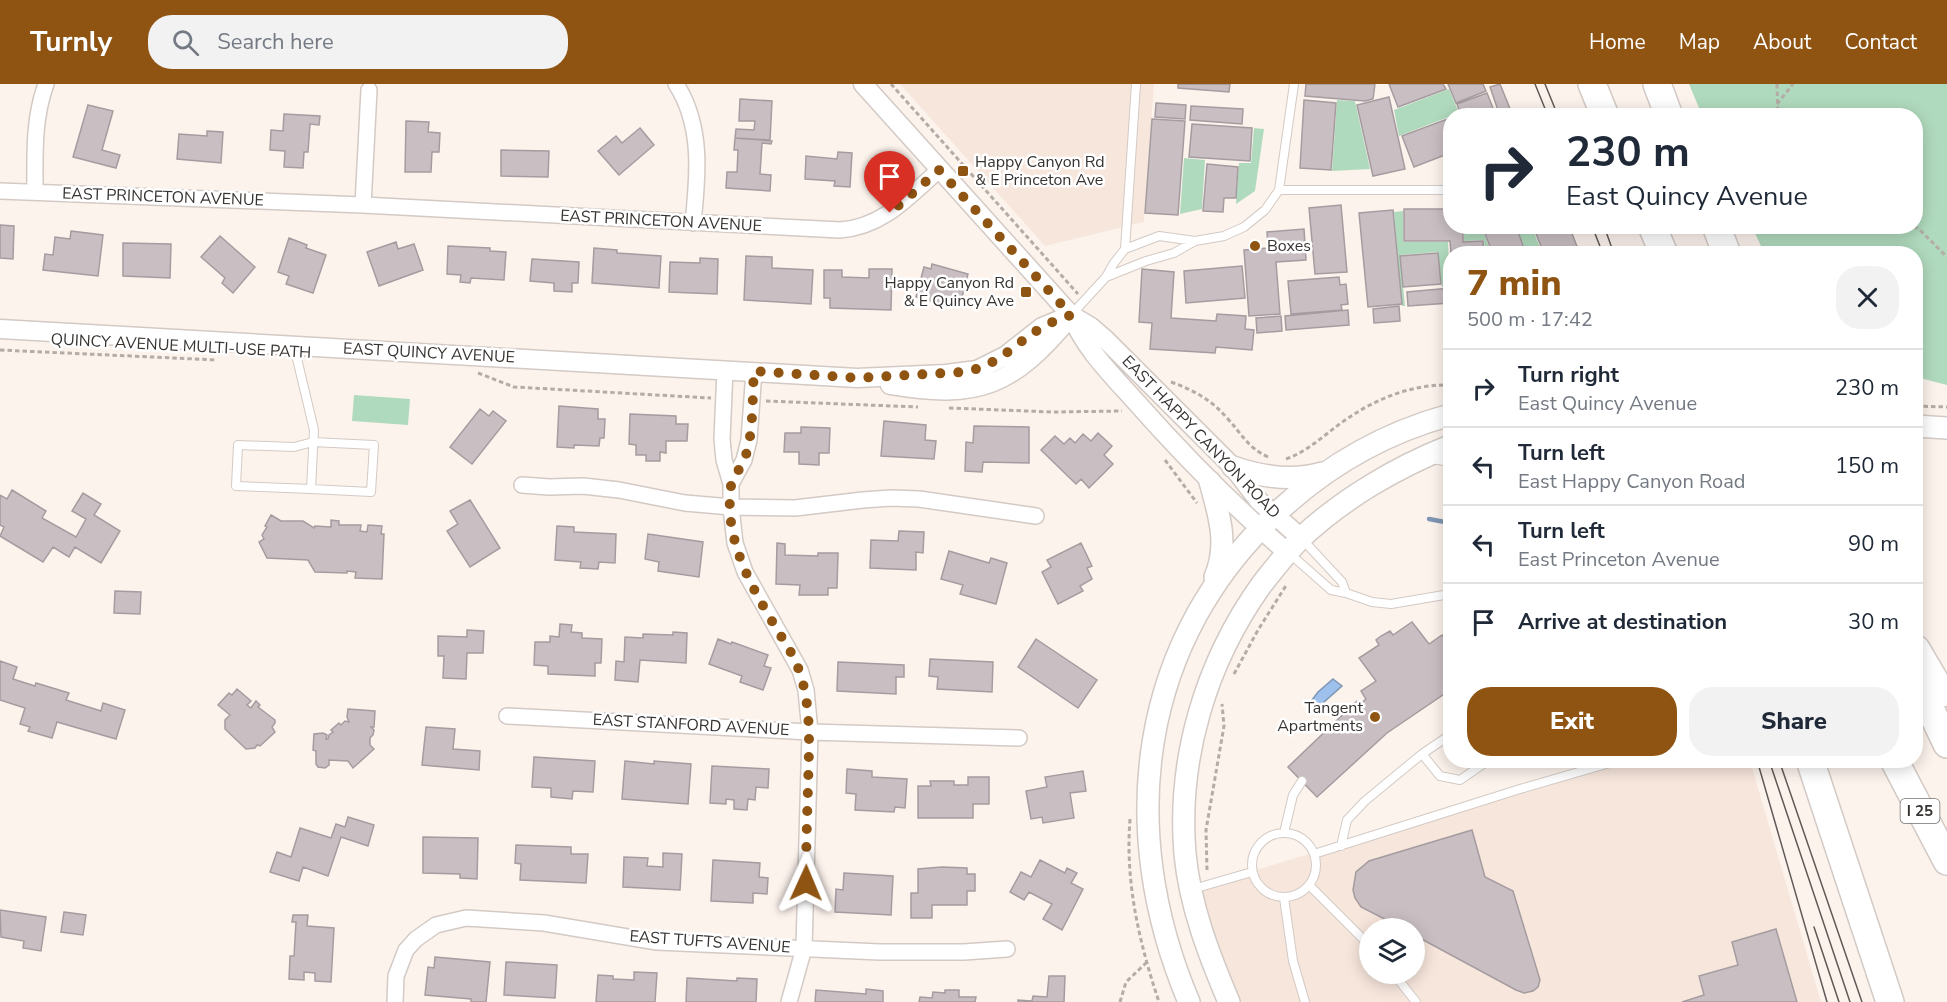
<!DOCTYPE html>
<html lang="en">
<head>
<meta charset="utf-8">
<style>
	:root { --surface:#fff; --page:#f2f2f3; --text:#1f2937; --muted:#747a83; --line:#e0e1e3; --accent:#8f5412 }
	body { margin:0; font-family:"Nunito Sans",sans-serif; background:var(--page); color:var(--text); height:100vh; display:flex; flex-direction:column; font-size:22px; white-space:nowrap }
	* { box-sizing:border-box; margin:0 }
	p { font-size:20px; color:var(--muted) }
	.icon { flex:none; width:33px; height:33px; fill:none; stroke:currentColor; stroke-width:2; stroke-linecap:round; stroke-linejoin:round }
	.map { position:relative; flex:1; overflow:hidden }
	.sheet { position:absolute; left:1443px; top:162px; width:480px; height:522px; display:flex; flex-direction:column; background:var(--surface); border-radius:24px; box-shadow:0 3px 15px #0003 }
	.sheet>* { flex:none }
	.banner { position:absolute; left:1443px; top:24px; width:480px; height:126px; border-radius:24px; box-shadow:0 3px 15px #0003; background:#fff; color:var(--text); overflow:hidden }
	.tools { position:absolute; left:1359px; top:834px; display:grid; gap:12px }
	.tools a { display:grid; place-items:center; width:66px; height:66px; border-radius:50%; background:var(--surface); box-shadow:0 3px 15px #0003; font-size:30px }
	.pin { position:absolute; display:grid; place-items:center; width:51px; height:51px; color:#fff; margin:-62px -26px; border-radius:50% 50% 50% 0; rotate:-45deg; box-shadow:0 0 6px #0007 }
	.pin .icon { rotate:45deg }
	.me { position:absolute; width:66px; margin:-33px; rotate:1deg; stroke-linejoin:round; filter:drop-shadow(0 0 4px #0008) }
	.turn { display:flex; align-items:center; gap:21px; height:126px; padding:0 24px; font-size:27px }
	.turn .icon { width:78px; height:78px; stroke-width:2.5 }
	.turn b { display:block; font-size:42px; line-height:51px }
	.round { display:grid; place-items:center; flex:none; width:63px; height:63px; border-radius:24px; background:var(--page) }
	.overview { display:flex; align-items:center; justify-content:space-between; height:102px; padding:0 24px }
	h1 { font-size:36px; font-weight:800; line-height:45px; color:var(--accent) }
	.button { display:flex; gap:12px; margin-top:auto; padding:12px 24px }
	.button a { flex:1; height:69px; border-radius:24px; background:var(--accent); color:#fff; font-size:24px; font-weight:800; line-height:69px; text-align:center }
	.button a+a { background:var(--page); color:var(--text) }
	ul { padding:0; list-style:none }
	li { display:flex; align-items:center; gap:18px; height:78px; padding:0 24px; border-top:2px solid var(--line) }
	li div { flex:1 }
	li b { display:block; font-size:22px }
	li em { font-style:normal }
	header { display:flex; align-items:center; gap:36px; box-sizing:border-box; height:84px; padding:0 30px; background:var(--accent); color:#fff }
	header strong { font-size:28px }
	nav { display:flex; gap:33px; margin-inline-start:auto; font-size:21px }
	.search { width:420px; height:54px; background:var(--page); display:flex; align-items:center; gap:15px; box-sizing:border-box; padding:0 21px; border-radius:24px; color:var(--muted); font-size:22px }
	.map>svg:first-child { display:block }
</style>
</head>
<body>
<header>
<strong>Turnly</strong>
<div class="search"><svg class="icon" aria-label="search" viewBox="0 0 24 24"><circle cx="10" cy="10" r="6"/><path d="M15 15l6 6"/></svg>Search here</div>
<nav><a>Home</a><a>Map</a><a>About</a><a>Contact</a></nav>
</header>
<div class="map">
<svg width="1947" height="918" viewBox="0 0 1947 918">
	<rect width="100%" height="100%" fill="#fdf3ed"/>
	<path fill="#f7e6dc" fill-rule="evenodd" d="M900,0H1154L1144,138L1045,162Z
		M1620,677H1750L1821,918H1238L1218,871L1199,803ZM1370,844H1414V890H1370Z"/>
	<path fill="#b0dabd" d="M1689,0H1947V301L1916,293V170L1767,169L1761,162L1752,143L1916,142V32L1702,31Z
		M1449,5L1459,29L1399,52L1394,26Z
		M1337,16L1355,17L1370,85L1332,87Z
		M1254,44L1264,45L1255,107L1236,120L1239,79H1251Z
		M1184,74L1205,76L1202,125L1180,130Z
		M1403,127V158H1448L1450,202L1442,203L1438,168L1400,171L1405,222H1402L1394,128Z
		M1464,143H1501L1484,150L1491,169H1485L1484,156L1464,157Z
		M1516,143H1532L1542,169H1527Z
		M354,311L410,315L408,341L352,337Z"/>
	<path fill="#9dc0ec" stroke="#7e96b4" stroke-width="1.5" d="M1333,595L1342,602L1315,626L1309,620L1318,608Z"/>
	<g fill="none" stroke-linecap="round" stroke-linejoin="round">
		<path stroke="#7e96b4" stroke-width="4.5" d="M1429,435L1450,439"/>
	</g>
	<path fill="#c9bfc3" stroke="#a59ca0" stroke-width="1.5" d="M1178,0H1230L1229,8L1178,4Z
		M1306,0H1375L1373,15L1365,17L1305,12Z
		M1389,0H1443L1446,5L1398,23Z
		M1448,0H1483L1486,7L1456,19Z
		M1500,0L1513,32H1500L1490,3Z
		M1487,9L1496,32H1461L1457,20Z
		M1389,13L1405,85L1373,92L1357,21Z
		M740,15L772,17L770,56L735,54L736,45L754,46L755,37H739Z
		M1304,16L1336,19L1331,86L1300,84Z
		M1156,19L1186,21L1185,35L1155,33Z
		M88,21L113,27L102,66L120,71L116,84L73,73Z
		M1191,22L1243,25L1242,40L1190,36Z
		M284,30L320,32L319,41L310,40L308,68H304L303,84L284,83L285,67L270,66L271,46L283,47Z
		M1450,34V69L1414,83L1402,52Z
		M1152,35L1185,37L1178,131L1145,129Z
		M406,37L429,38L428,48L440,49L439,68H432L431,88H405Z
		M1192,40L1252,44L1250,77L1189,73Z
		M640,44L654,61L619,91L598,67L616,52L622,59Z
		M207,47L223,48L221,79L177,75L179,50L207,52Z
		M735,54L772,57L771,60L762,59L760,90L771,91L770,107L726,104L727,88H737L738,66H734Z
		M501,66L549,67L548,93L501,92Z
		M838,68L852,69L850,103L834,102L835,97L805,95L806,72L837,75Z
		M1207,80L1238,83L1236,114H1224L1223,128L1203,127Z
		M1341,121L1347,188L1315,190L1309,124Z
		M1404,125H1450V142H1463V158L1483,157L1484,170H1451L1450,157H1404Z
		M1393,126L1402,220L1368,223L1359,129Z
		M0,141L14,142L13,175L0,174Z
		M1504,142H1516L1526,170H1493L1485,150Z
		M1533,142H1569L1580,170H1544Z
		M1304,145L1306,176L1276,178L1280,230L1249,232L1244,166L1268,164L1267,148Z
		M71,147L103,151L98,192L43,186L45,170L53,171L55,153L70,155Z
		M220,152L255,183L233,209L222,199L225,194L201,173Z
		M289,154L307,161L306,164L326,171L313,209L286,200L289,192L278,188Z
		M396,158L398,165L414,160L423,186L379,202L367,168Z
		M123,159L171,160L170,194L123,192Z
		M448,162L490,164V167L506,168L504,196L471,194L470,199L460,198L461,191L447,190Z
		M594,164L617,166V169L661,172L659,204L592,199Z
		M1438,169L1441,200L1403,203L1400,172Z
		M746,172L772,173V184L813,186L811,220L744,216Z
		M700,174L718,175L717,210L669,208L670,178L700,179Z
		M532,175L579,178L578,199H572V208L554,207V199L530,197Z
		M932,180L968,190L961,217L942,212L940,219L916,213L924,183L931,185Z
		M1242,182L1245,214L1186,219L1184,187Z
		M869,185H892L891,226L830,224V214H824V186H842V193L869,194Z
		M1142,185L1174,188L1171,234L1216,237L1217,230L1246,232L1245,245L1254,246L1252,266L1216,263L1215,269L1150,265L1152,239L1139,238Z
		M1339,193L1340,201L1346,200L1348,220L1341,221L1342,226L1291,230L1288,197Z
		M1450,204V219L1408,222L1407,208Z
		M1399,222L1400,237L1374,239L1373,225Z
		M1348,226L1349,241L1286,246L1285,232Z
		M1281,232L1282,247L1257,249L1256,234Z
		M559,322L598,325V335H605L604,354H600L599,362L574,361V364L557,363Z
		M480,325L489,332L493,327L506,337L472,380L450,363Z
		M630,330L676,332V340H688L687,357H666V369L660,368V377H646V371H636V361L629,360Z
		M884,337L926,341L925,356L936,357L934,375L881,372Z
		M974,342L1029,343V379L983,378L982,388L965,387L966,358L973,359Z
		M801,343L830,344L829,369H819V381L799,380V368H784L785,349H801Z
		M1098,349L1112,362L1104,371L1113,380L1089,404L1081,395L1076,400L1041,366L1055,352L1064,360L1070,354L1075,359L1083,350L1091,357Z
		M12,406L46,427L42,434L76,453L86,435L72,427L83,409L101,420L94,431L120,447L101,479L75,463L69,473L53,463L43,478L0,452L4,443L0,441V411L7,415Z
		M470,416L500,464L470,483L447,447L458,440L450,427Z
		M271,431L281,437H303L314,444L315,442L331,443V436L339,437V441H361L360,447L367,448L368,441L382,442L381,450H384L382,495L355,494L356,488L347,487V489L315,488L308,476L267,474L259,458L264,455L262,451L267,443L265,442Z
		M557,442L574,443V448L616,450L615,479L599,478L598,485L580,484L581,478L555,476Z
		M899,447L924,448L923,469L916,468V486L870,484L871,456L898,457Z
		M648,450L703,458L699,493L658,487L659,478L645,475Z
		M777,459L785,460V471L818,472V469H838L837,504H828V511H799L800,501L776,500Z
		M1081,459L1092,482L1087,484L1092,495L1080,502L1083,507L1058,520L1042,488L1051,483L1047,476Z
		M949,467L989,479L991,474L1007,479L996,520L960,510L963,501L941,495Z
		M115,507L141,508L140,530L114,529Z
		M1412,538L1429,560L1442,551L1447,559L1450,557V606L1387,649L1317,713L1288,683L1357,617L1360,620L1366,615L1361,607L1376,597L1359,574L1379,561L1376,556L1381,552L1390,547L1393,551Z
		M560,540L572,541L571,548L582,549V554L602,555L601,579H595V592L548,590V582L534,581L535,558H550V552L559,553Z
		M467,546L484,547L483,569H467L466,595L443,594L444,572H438V552L467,553Z
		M673,548L687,549L686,579L640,576L638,598L615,596L616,577L624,578L625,553L643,554V550L673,551Z
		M718,555L731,560L732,558L768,571L764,582L771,584L763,606L740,598L742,592L709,580Z
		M1036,555L1097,596L1078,624L1018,583Z
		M930,575L993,578L992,608L937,605L938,593L929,592Z
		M0,577L17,583L13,595L35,602L36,599L69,609L66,616L101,627L103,619L125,626L116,655L57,638L52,654L28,647L30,643L20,640L25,624L0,616Z
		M838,578L904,581V593H896V610L837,607Z
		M237,605L251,617L247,621L251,624L256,617L260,621L258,623L275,636V639L272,643L275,648L260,662L257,661L255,664L246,665L225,645V636L230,631L218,621L229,609L232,611Z
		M348,625L375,627L374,643H371L374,646L373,651L370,654V661L374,665L353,684L348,677L329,676V681L325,684L318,683L316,680V667L313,666L314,650L323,649L327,651L326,655H328L329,651L333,648L331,646L339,639L341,641L345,637L349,638L347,633Z
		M426,643L455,645L453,665L480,667L479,686L422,681Z
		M534,673L595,677L593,708L573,707L572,715L551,713V704L532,703Z
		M625,677L654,680V677L691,680L688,720L622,715Z
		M712,682L769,685L768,704L756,703L755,716L748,715L747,726L734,725V716L726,715V720L710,719Z
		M847,685L872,687V693L907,695L905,724L895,723L894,728L855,726L856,710L846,709Z
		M1083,687L1086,707L1070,709L1074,734L1043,739L1042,733L1031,735L1026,707L1047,703L1045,693Z
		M968,693H989V720H973V734H918V702H931L930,697H954V701H968Z
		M348,733L374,741L368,762L341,753L328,792L303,783L299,797L270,788L277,768L291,773L300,744L331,754L336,740L345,743Z
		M1472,746L1485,793L1513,807L1540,896L1538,903L1533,907L1524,909L1516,906L1414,851V844H1402L1361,823L1355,814L1353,806L1356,788L1369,777Z
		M423,753L478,754L477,795L460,794V790L423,789Z
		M516,761L571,763V770H588L586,799L520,796L521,780L515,779Z
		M663,769L682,770L680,806L623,803L624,773L648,774L647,782L663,783Z
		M713,776L760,779L759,793L768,794L767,810L753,809V819L711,817Z
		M1040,776L1065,789L1067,784L1077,789L1071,799L1083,805L1062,846L1043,835L1052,820L1029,808L1024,816L1010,808L1021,788L1031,793Z
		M942,783L967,784V790H975V807H967V821H932V834H911V809H918V785Z
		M844,789L893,792L891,831L835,828L836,805L843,806Z
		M0,826L46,833L41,867L23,864L24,857L1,853Z
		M64,828L86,831L83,851L61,848Z
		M293,831H308L307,842L334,844L331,898L315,897V889L304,888V896L289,895L290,872H294L296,838H292Z
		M1776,845L1797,918H1682L1704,911L1699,892L1738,881L1732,858Z
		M435,873L490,878L486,918H471V915L425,911L428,883L434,884Z
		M506,878L557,881L555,914L504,911Z
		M634,888L657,889L655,918H596L598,891L613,892V895L634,896Z
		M1049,892H1065L1064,918H1018V916L1032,917L1033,912L1047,913Z
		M687,894L737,897V894L757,895L756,918H686Z
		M866,905L883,907V918H815L816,906L866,910Z
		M945,906H959V913H976L975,918H919L920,913L932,914L933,908L945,909Z"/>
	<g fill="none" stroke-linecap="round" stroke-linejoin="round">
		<defs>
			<path id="service" d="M1279,106H1450
				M1125,165L1136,0
				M1106,193L1146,177L1174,169L1195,157
				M1072,230L1106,193L1114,179L1125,165L1159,152L1195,157L1224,152L1244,143L1265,126L1279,106L1294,0
				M294,262L314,346L311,405L371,408L374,361L313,358L294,363L238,361L236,402L311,405
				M1432,375L1450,378
				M1302,455L1342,498L1346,509
				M1289,469L1331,506L1346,509L1372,518L1391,520L1450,510
				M1450,651L1422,670L1440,692L1460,696L1489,676
				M1252 781a32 32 0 1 1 64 0a32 32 0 1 1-64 0Z
				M1284,749L1293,711L1302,697
				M1341,762L1347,736L1365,717L1422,670
				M1314,770L1520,705L1620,676
				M1310,802L1370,862
				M1193,805L1252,788
				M1284,814L1293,877L1305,918
				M1394,890L1416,918"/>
			<path id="minor" d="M676,0C703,42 698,92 693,139
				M0,107L363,121L840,146C883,143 908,113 939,86
				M35,108C35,71 33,36 46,0
				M363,121L369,6
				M725,286L722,355L724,376L731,400V423L735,459L745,488L800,586L806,606L810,648L804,864L789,918
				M731,400L744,376L749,356L754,287
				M522,401L549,403L583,402L619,406L685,419L731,423L795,424L863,416L891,414L919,415L1036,432
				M507,632L810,648L1019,654
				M395,918L396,892L406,866L416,855L436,841L466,834L544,839L657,858L880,868H964L1007,865"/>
			<path id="tertiary" d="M863,0L1071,231L1091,243L1106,256L1233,383L1259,417L1301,454
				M1071,231C1086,266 1112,291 1137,319C1184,372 1233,422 1287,468
				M0,245L857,294L946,290L977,286L1005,272L1042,243L1071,231
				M890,301C979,316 1013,302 1070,233"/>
			<path id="secondary" d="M1916,342L1947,344
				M1233,383C1262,393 1292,398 1322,389
				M1210,398C1219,430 1229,461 1215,493
				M1189,918C1115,744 1138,554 1282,424C1330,380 1388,348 1450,331
				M1229,918C1209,871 1190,822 1185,770C1177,674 1206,578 1262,500C1274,485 1286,469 1300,455C1342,415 1397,383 1450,362"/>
			<path id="motorway" d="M1592,0L1605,32
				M1657,0L1669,32
				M1652,142L1664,170
				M1716,142L1727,170
				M1916,565L1942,609
				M1916,595L1947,660
				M1810,676L1890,918
				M1894,676L1947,777"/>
		</defs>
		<use href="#service" stroke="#d3cac5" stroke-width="10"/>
		<use href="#minor" stroke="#d3cac5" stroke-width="18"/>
		<use href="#tertiary" stroke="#d3cac5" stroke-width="21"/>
		<use href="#secondary" stroke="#d3cac5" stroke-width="24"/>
		<use href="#motorway" stroke="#d3cac5" stroke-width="30"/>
		<path stroke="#b4aca7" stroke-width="3" stroke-dasharray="4.5 3" stroke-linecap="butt" d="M891,0L1078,210
			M1777,0L1778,32
			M1777,20L1793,0
			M1914,142L1920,146L1947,173
			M0,266L217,276
			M478,289L514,303L711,314
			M1171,298C1193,306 1212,316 1227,334C1242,350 1247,363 1268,373
			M766,317L918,323
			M1916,322L1947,323
			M949,324L1053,328L1122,327
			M1286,375C1306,368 1321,354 1337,342C1370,317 1409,300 1450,301
			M1165,376L1197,419
			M1234,590L1258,546L1287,500
			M1130,735C1125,798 1139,858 1159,918
			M1207,786L1206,746L1224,642L1222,620
			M1120,918L1126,898L1146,879"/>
		<use href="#service" stroke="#fff" stroke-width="8"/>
		<use href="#minor" stroke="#fff" stroke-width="15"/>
		<use href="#tertiary" stroke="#fff" stroke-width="18"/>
		<use href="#secondary" stroke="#fff" stroke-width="21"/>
		<use href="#motorway" stroke="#fff" stroke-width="27"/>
		<path stroke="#5f5a57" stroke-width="1.5" d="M1535,0L1548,32
			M1545,0L1558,32
			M1592,142L1603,170
			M1604,142L1614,170
			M1757,676L1827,918
			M1769,676L1850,918
			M1779,676L1862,918
			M1814,843L1839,918"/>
	</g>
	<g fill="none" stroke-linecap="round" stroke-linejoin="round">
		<path stroke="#8f5412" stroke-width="10" stroke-dasharray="0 18" d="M806,799C806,767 807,735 808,703C809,658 813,613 793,572C763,521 722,465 731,402C732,392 742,384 745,374C754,347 752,315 754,287L857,294L965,288C999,281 1013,261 1041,244C1050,238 1061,235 1071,231L939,86L890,129"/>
	</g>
	<g fill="#8f5412" stroke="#fff" stroke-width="2">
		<rect x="957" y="81" width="12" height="12" rx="3"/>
		<circle cx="1255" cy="162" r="6"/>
		<rect x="1020" y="202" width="12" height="12" rx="3"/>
		<circle cx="1375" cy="633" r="6"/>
	</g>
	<g text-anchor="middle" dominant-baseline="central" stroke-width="5" stroke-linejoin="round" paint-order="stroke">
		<rect fill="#fff" stroke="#73706f" stroke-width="1.5" x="1900.5" y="715" width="39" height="24" rx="4.5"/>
		<g font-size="15" font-weight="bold" fill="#373331">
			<text x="1920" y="727">I 25</text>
		</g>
		<g font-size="16" fill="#373331" stroke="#fff" text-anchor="start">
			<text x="975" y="78">Happy Canyon Rd<tspan x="975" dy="18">&amp; E Princeton Ave</tspan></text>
			<text x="1267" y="162">Boxes</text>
			<text x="1014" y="199" text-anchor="end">Happy Canyon Rd<tspan x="1014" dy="18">&amp; E Quincy Ave</tspan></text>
			<text x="1363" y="624" text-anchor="end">Tangent<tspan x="1363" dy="18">Apartments</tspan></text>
		</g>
		<g font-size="16" fill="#373331" stroke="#fff">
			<text transform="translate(163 113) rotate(2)">EAST PRINCETON AVENUE</text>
			<text transform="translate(661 137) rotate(3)">EAST PRINCETON AVENUE</text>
			<text transform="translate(181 262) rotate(3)">QUINCY AVENUE MULTI-USE PATH</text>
			<text transform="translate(429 269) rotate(3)">EAST QUINCY AVENUE</text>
			<text transform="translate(1201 353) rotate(46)">EAST HAPPY CANYON ROAD</text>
			<text transform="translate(691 641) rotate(3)">EAST STANFORD AVENUE</text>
			<text transform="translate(710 858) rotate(4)">EAST TUFTS AVENUE</text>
		</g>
	</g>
</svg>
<div class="tools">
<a><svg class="icon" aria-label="layers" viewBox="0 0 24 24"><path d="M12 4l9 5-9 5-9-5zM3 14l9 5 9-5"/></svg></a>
</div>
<div class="pin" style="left:890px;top:129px;background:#d93025"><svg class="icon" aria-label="arrive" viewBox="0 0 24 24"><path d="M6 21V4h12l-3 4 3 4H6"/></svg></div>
<svg class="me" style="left:806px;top:799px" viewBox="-20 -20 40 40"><path d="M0-17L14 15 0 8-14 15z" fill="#8f5412" stroke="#fff" stroke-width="4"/></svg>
<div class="banner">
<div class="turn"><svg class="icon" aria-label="right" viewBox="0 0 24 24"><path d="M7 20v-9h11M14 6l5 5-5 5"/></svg><div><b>230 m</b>East Quincy Avenue</div></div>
</div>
<section class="sheet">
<div class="overview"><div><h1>7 min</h1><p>500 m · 17:42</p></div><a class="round"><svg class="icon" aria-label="close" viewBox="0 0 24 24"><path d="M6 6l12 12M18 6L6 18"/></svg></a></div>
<ul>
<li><svg class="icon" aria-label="right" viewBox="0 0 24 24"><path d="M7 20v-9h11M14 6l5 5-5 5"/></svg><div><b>Turn right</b><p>East Quincy Avenue</p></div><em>230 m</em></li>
<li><svg class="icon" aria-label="left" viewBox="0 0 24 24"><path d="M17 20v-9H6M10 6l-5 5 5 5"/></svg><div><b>Turn left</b><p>East Happy Canyon Road</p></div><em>150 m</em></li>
<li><svg class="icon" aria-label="left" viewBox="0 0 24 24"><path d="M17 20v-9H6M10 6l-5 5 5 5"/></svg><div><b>Turn left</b><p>East Princeton Avenue</p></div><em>90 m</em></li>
<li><svg class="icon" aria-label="arrive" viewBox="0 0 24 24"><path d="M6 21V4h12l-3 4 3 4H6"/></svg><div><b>Arrive at destination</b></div><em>30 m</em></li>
</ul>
<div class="button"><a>Exit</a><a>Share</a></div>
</section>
</div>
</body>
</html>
